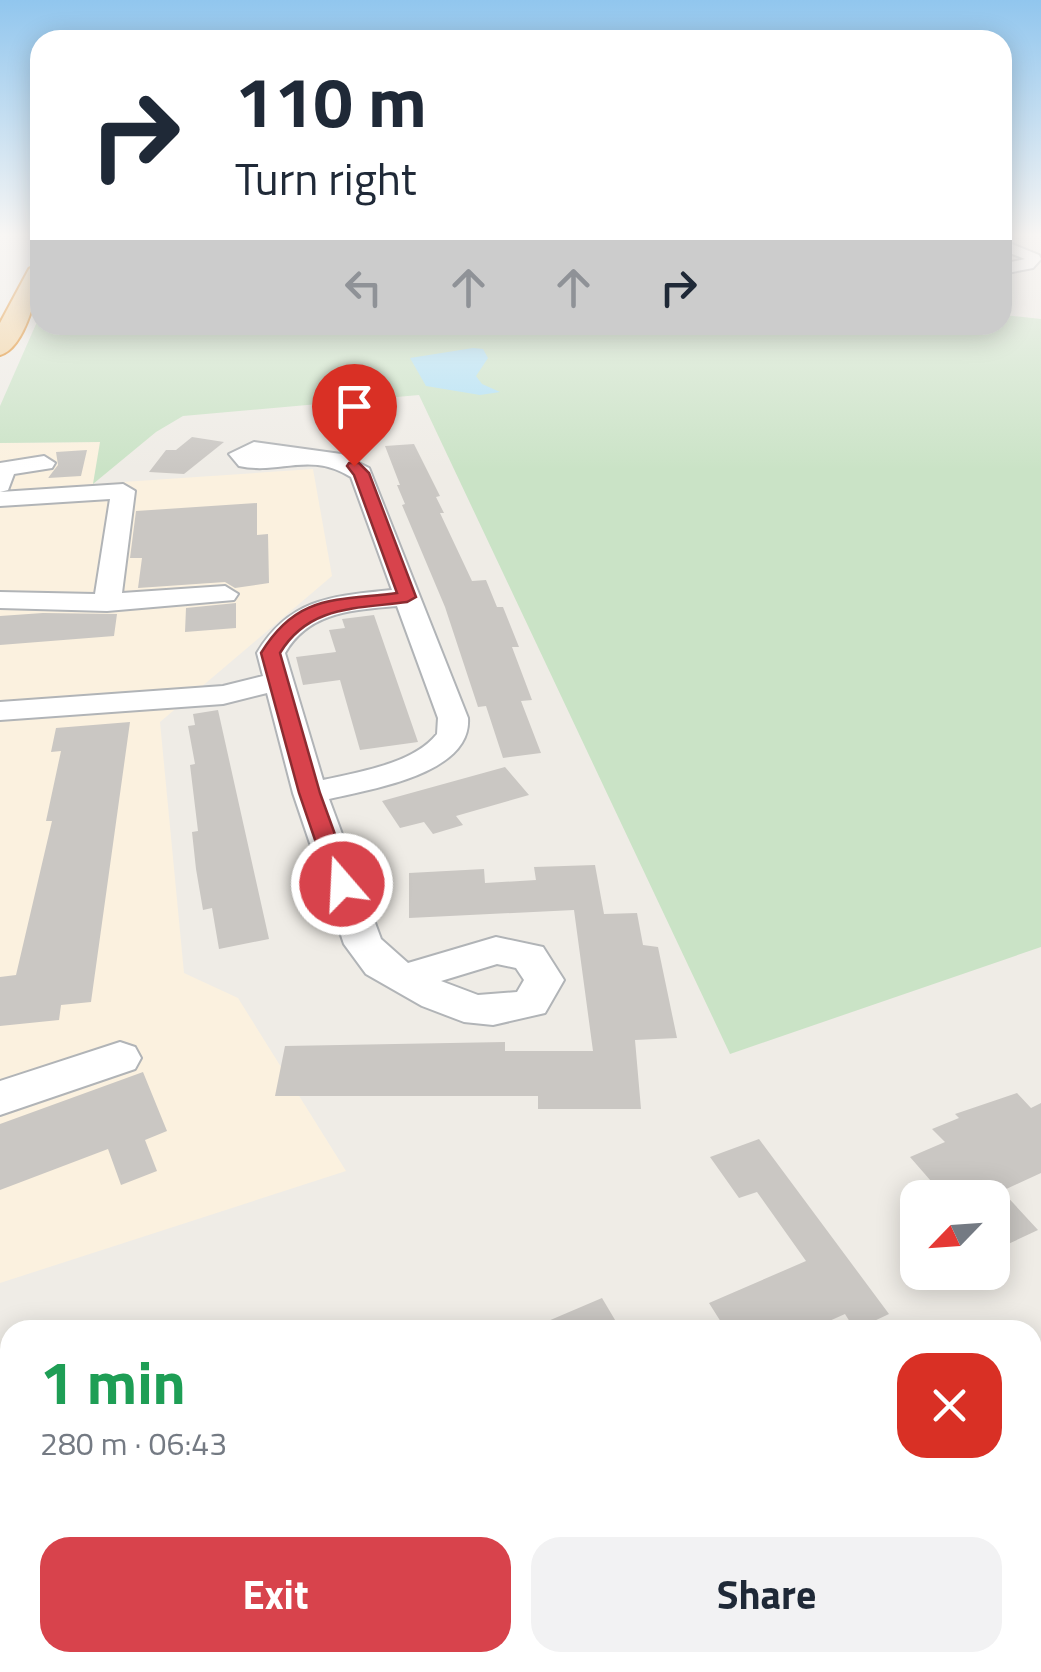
<!DOCTYPE html>
<html lang="en">
<head>
<meta charset="utf-8">
<style>
	:root { --surface:#fff; --page:#f2f2f3; --text:#1f2937; --muted:#747a83; --accent:#d8434c }
	body { margin:0; font-family:"Titillium Web",sans-serif; background:var(--page); color:var(--text); height:100vh; display:flex; flex-direction:column; font-size:38px; white-space:nowrap }
	* { box-sizing:border-box; margin:0 }
	p { font-size:32px; color:var(--muted) }
	.icon { flex:none; width:55px; height:55px; fill:none; stroke:currentColor; stroke-width:2; stroke-linecap:round; stroke-linejoin:round }
	.map { position:relative; flex:1; overflow:hidden }
	.drawer { position:absolute; left:0px; top:1320px; width:1042px; height:352px; display:flex; flex-direction:column; background:var(--surface); border-radius:30px 30px 0 0; box-shadow:0 5px 25px #0003 }
	.drawer>* { flex:none }
	.hud { position:absolute; left:30px; top:30px; width:982px; height:305px; border-radius:30px; box-shadow:0 5px 25px #0003; background:#fff; color:var(--text); overflow:hidden }
	.needle { width:65px; rotate:245deg }
	.controls { position:absolute; left:900px; top:1180px; display:grid; gap:20px }
	.controls a { display:grid; place-items:center; width:110px; height:110px; border-radius:20px; background:var(--surface); box-shadow:0 5px 25px #0003; font-size:50px }
	.pin { position:absolute; display:grid; place-items:center; width:85px; height:85px; color:#fff; margin:-102px -42px; border-radius:50% 50% 50% 0; rotate:-45deg; box-shadow:0 0 10px #0007 }
	.pin .icon { rotate:45deg }
	.me { position:absolute; width:110px; margin:-55px; rotate:341deg; stroke-linejoin:round; filter:drop-shadow(0 0 8px #0008) }
	.turn { display:flex; align-items:center; gap:35px; height:210px; padding:0 40px; font-size:45px }
	.turn .icon { width:130px; height:130px; stroke-width:2.5 }
	.turn b { display:block; font-size:70px; line-height:85px }
	.lanes { display:flex; align-items:center; height:95px; padding:0 40px; background:#0003; justify-content:center; gap:50px; direction:ltr }
	.lanes .off { opacity:.35 }
	.round { display:grid; place-items:center; flex:none; width:105px; height:105px; border-radius:30px; background:var(--page) }
	.headline { display:flex; align-items:center; justify-content:space-between; height:170px; padding:0 40px }
	h1 { font-size:60px; font-weight:700; line-height:75px; color:#1e9e55 }
	.primary-button { display:flex; gap:20px; margin-top:auto; padding:20px 40px }
	.primary-button a { flex:1; height:115px; border-radius:30px; background:var(--accent); color:#fff; font-size:40px; font-weight:700; line-height:115px; text-align:center }
	.primary-button a+a { background:var(--page); color:var(--text) }
	.map>svg:first-child { display:block }
</style>
</head>
<body>
<div class="map">
<svg width="1041" height="1672" viewBox="0 0 1041 1672">
	<rect width="100%" height="100%" fill="#efece6"/>
	<path fill="#fbf1df" d="M101,442L93,484L313,469L332,576L160,722L184,973L238,998L346,1171L0,1283V443Z"/>
	<path fill="#cae3c6" d="M40,315V325H1002L1003,315L1041,319V947L730,1054L419,395L183,416L156,432L93,484L100,442L0,443V406Z"/>
	<path fill="#afe1f6" d="M473,348L483,349L488,358L476,376L482,384L500,392L480,395L426,386L410,358Z"/>
	<path fill="#cac7c3" d="M192,437L224,442L184,474L149,472L166,450H176Z
		M414,444L440,496L436,497L444,513H440L472,581L486,580L497,607H503L519,647H512L532,700L521,701L541,753L503,758L486,706L478,707L445,607L402,505L405,504L397,485H400L385,446Z
		M87,450L81,476L48,478L58,465L56,452Z
		M257,503V535L268,534L269,583L235,588L225,582L138,588L142,558H130L136,511Z
		M236,603V628L185,632L186,608Z
		M43,613L117,614L114,636L0,645V616Z
		M374,615L418,742L360,750L340,680L303,685L296,657L336,652L329,630L345,628L342,619Z
		M218,710L269,939L219,949L212,908L203,910L196,869L192,832L198,831L190,765L195,764L188,726L195,725L193,714Z
		M130,722L91,1002L61,1005L59,1020L0,1026V977L16,975L52,821H46L61,751L51,752L56,728Z
		M505,767L529,795L456,816L463,825L433,834L424,822L400,828L382,801Z
		M595,865L604,914L637,913L643,945L658,947L677,1038L635,1040L641,1109H538V1096H275L285,1046L505,1042V1051H593L574,910L409,918V873L484,869L485,883L536,880L534,867Z
		M143,1072L167,1131L145,1140L157,1171L121,1185L108,1149L0,1190V1124Z
		M1017,1093L1031,1108L1041,1103V1173L1002,1191L1038,1230L1006,1245L992,1230V1195L963,1198L957,1190L944,1196L910,1157L945,1142L932,1129L959,1118L955,1114Z
		M759,1139L889,1314L855,1330L845,1314L809,1330H726L709,1303L806,1261L757,1192L739,1198L710,1157Z
		M602,1298L621,1330H527Z"/>
	<g fill="none" stroke-linecap="round" stroke-linejoin="round">
		<defs>
			<path id="minor" d="M1002,240L1039,255L1041,259L1033,268L1002,274V264L1025,259L1002,250Z
				M254,442L341,454L369,468L468,718C472,774 371,789 329,799L381,939L408,963L496,937L543,947L564,980L545,1013L493,1025L464,1022L422,1006L366,974L344,944L293,793L267,693L223,704L0,720V702L223,686L263,676L257,653C290,598 333,596 392,590L351,477C309,451 280,475 239,466L229,454ZM397,606L438,718L437,734C413,764 359,772 323,780L285,653C309,611 354,610 397,606ZM497,964L516,968L524,980L517,992L478,995L441,981Z
				M44,456L55,463L52,468L14,474L8,490L0,492V463Z
				M123,484L135,491L122,593L225,586L238,594L234,600L107,611L0,608V592L95,594L110,499L0,506V492Z
				M120,1042L135,1047L141,1058L135,1069L0,1115V1081Z
				M1041,1387V1441L1032,1444V1390Z
				M529,1662H605L602,1672H525Z"/>
			<path id="highway" d="M40,262C40,286 26,348 0,355V323L29,269Z"/>
		</defs>
		<use href="#minor" stroke="#b1b4b7" stroke-width="4"/>
		<use href="#highway" stroke="#dd8418" stroke-width="4"/>
		<use href="#minor" fill="#fff" fill-rule="evenodd"/>
		<use href="#highway" fill="#f2d09a" fill-rule="evenodd"/>
	</g>
	<linearGradient id="sky" x2="0" y2="1"><stop stop-color="#91c6ee"/><stop offset="0.5" stop-color="#f8f6f4"/><stop offset="1" stop-color="#f8f6f4" stop-opacity="0"/></linearGradient>
	<rect width="1041" height="470" fill="url(#sky)"/>
	<path fill="#d8434c" stroke="#8c2c31" stroke-width="2.5" d="M349,463H359L369,473L416,597L407,602C357,609 309,605 280,653L320,793L353,884L342,891L330,884L299,793L261,653C297,594 335,601 397,593L354,475L347,466Z"/>
</svg>
<div class="controls">
<a><svg class="needle" viewBox="-14 -14 28 28"><path d="M0-13l5 13h-10z" fill="#e53935"/><path d="M0 13l5-13h-10z" fill="#747a83"/></svg></a>
</div>
<div class="pin" style="left:354px;top:466px;background:#d93025"><svg class="icon" aria-label="arrive" viewBox="0 0 24 24"><path d="M6 21V4h12l-3 4 3 4H6"/></svg></div>
<svg class="me" style="left:342px;top:884px" viewBox="-20 -20 40 40"><circle r="17" fill="#d8434c" stroke="#fff" stroke-width="3"/><path d="M0-11L8 9 0 5-8 9z" fill="#fff"/></svg>
<div class="hud">
<div class="turn"><svg class="icon" aria-label="right" viewBox="0 0 24 24"><path d="M7 20v-9h11M14 6l5 5-5 5"/></svg><div><b>110 m</b>Turn right</div></div>
<div class="lanes"><svg class="icon off" aria-label="left" viewBox="0 0 24 24"><path d="M17 20v-9H6M10 6l-5 5 5 5"/></svg><svg class="icon off" aria-label="ahead" viewBox="0 0 24 24"><path d="M12 20V5M6 11l6-6 6 6"/></svg><svg class="icon off" aria-label="ahead" viewBox="0 0 24 24"><path d="M12 20V5M6 11l6-6 6 6"/></svg><svg class="icon" aria-label="right" viewBox="0 0 24 24"><path d="M7 20v-9h11M14 6l5 5-5 5"/></svg></div>
</div>
<section class="drawer">
<div class="headline"><div><h1>1 min</h1><p>280 m · 06:43</p></div><a class="round" style="background:#d93025;color:#fff"><svg class="icon" aria-label="close" viewBox="0 0 24 24"><path d="M6 6l12 12M18 6L6 18"/></svg></a></div>
<div class="primary-button"><a>Exit</a><a>Share</a></div>
</section>
</div>
</body>
</html>
